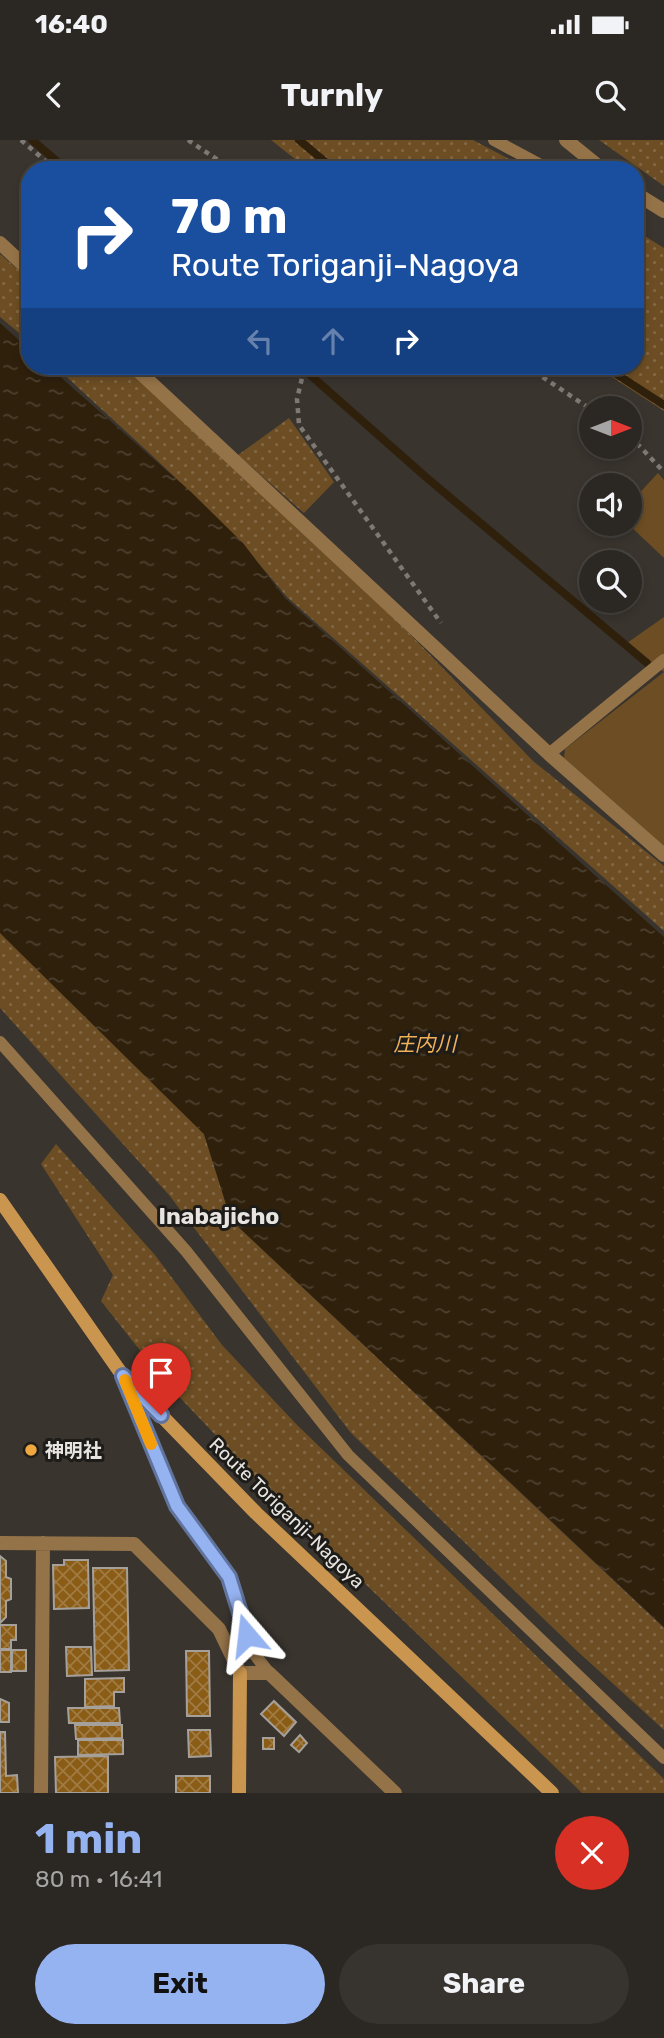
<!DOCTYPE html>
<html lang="en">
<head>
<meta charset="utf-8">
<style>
	:root { --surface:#2b2722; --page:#37332f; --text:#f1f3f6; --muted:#a6a5a5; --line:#474440; --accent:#95b2f1 }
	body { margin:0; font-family:Rubik,"Noto Sans JP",sans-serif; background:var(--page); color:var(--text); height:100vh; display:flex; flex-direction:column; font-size:26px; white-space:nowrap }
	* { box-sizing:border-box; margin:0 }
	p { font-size:23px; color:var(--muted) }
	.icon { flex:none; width:38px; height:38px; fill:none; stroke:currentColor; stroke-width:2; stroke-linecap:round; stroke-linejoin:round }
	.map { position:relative; height:1653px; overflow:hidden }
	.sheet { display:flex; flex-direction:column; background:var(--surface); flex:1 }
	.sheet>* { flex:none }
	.guide { position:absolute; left:21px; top:21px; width:623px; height:214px; border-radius:28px; box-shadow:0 4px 10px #0003,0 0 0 2px var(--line); background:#1a4fa0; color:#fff; overflow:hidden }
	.needle { width:46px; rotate:90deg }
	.fabs { position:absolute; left:579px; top:256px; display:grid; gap:14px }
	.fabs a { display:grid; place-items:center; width:63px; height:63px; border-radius:50%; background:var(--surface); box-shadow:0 4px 10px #0003,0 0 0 2px var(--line); font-size:35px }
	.pin { position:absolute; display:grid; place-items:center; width:60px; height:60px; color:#fff; margin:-72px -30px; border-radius:50% 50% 50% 0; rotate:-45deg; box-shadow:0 0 7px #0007 }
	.pin .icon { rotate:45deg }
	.me { position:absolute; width:77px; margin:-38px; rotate:343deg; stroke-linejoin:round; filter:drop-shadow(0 0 5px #0008) }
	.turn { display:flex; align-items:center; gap:24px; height:147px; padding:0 35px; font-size:32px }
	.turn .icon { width:91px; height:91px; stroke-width:2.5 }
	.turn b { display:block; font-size:49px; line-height:60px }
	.lanes { display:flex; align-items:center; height:66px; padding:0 35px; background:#0003; justify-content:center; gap:35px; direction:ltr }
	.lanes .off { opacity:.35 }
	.round { display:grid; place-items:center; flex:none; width:74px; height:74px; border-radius:37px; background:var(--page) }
	.summary { display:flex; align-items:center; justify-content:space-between; height:119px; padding:0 35px }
	h1 { font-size:42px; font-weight:700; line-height:52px; color:var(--accent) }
	.action { display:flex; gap:14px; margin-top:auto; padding:14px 35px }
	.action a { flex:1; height:80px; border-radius:42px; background:var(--accent); color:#111; font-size:28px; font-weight:700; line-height:80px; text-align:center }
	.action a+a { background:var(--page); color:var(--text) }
	.status { display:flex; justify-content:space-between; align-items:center; height:49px; padding:0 35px; background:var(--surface); direction:ltr }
	.status svg { height:19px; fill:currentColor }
	header { display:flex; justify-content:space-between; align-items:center; height:91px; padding:0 35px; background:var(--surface); font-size:32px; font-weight:700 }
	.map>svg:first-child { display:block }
</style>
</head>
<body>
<div class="status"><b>16:40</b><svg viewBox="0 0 49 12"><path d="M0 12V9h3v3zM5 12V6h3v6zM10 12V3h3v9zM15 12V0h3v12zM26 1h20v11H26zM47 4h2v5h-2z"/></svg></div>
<header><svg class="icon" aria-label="back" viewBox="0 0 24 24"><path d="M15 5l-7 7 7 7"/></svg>Turnly<svg class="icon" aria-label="search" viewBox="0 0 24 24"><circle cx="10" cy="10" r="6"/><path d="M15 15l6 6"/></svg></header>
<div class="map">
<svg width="664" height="1653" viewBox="0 0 664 1653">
	<defs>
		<pattern id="grass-dots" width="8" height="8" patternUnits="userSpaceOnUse" patternTransform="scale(1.75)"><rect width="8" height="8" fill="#6d4e24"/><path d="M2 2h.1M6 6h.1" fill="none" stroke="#826744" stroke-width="1.8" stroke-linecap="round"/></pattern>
		<pattern id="water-ripples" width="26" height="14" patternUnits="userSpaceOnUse" patternTransform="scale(1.75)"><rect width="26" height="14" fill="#2f200c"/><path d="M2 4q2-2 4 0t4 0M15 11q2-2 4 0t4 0" fill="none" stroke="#4d402f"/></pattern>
		<pattern id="building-cross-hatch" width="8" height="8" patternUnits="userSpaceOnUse" patternTransform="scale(1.75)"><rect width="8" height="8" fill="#8a5c16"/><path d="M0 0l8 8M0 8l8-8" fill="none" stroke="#a07b43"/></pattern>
	</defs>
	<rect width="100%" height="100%" fill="#39342e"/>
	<path fill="url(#grass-dots)" d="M271,0H473L530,30H309Z
		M599,0H664V46Z
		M635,90L664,108V271L595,226H635Z
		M0,114L30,140V202L0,177Z
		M55,226H128L404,488L533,621L664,726V791L287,457C217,370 136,302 55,226Z
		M289,278L334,342L304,373L238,315Z
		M0,793L204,994L231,1080L664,1488V1590L576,1510L351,1293L169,1055L0,868Z
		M56,1004L155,1115L222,1205L296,1284L664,1639V1653H582L269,1351L165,1242L101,1161L113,1135L41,1024Z"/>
	<path fill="#6d4e24" d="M658,333L664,340V418L627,383H630V363Z
		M664,477V706L564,618L565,609L664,532L627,503Z"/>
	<path fill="url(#water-ripples)" d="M0,183L30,210V226H48L191,352L243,403L285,458L664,797V1487L231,1080L204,994L0,793Z"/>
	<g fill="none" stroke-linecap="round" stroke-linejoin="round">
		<path stroke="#2f200c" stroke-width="8" d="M32,0L67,30
			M299,0L335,30
			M300,226L427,338L647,523
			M604,226L664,265"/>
	</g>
	<path fill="url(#building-cross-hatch)" stroke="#a6a09a" stroke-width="2" d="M0,1416L6,1421V1437L11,1439V1459L6,1461V1477L0,1483Z
		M64,1420H88L89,1468L54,1469L53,1425H64Z
		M93,1428H127L129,1530L95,1531Z
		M0,1485H16V1500H11V1509H0Z
		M66,1507H91L92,1535L67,1536Z
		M0,1510H11V1532H0Z
		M12,1510H26V1531H12Z
		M186,1511H209L210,1576H187Z
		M124,1538V1552H114V1566L85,1567V1539Z
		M0,1559L9,1563V1582H0Z
		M274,1561L296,1582L284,1596L261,1574Z
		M68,1568H119L120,1583H69Z
		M75,1585H122V1598L76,1599Z
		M188,1590H210L211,1616L189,1617Z
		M0,1592H5L6,1636L17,1635L18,1653H0Z
		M300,1595L307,1603L299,1612L291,1605Z
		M263,1598H274V1609H263Z
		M78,1600H123V1614L78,1615Z
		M108,1616V1653H56L55,1617Z
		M176,1636H210V1653H176Z"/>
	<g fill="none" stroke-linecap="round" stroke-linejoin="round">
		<path stroke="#7e7974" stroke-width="4.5" stroke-dasharray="5 5" stroke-linecap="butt" d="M21,0L56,30
			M188,0L233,30
			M287,226L302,238L297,259L299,285L441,483
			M526,226L592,270
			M630,296L664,332"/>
		<path stroke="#957349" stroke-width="12" d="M494,0L550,30
			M549,614L664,520
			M0,902L186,1111L348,1315L664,1618
			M124,1238L177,1366L229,1437L252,1511L269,1533"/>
		<path stroke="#957349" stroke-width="14" d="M566,0L603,30
			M635,53L664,71
			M0,103L30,131
			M133,226L549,614L664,715
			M0,1403L134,1404L219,1489L240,1533H269L395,1653
			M41,1653L43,1403"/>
		<path stroke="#ca954e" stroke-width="14" d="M0,1060L123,1236L256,1373L552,1653
			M239,1653L240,1533"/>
	</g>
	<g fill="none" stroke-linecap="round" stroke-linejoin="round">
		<defs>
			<path id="route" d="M161,1275L123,1236L177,1366L229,1437L247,1495"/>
		</defs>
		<use href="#route" stroke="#61749d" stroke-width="18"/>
		<use href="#route" stroke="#95b2f1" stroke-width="12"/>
		<path stroke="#f59e0b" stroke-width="12" d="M125,1240L151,1304"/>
	</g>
	<circle fill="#efa73e" stroke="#1e1c19" stroke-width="2.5" cx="31" cy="1310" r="7"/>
	<g text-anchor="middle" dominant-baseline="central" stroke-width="6" stroke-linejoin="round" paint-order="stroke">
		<g font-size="19" font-weight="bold" fill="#e8e5e1" stroke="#1e1c19" text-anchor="start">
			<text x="45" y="1310">神明社</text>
		</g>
		<g font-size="19" fill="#e8e5e1" stroke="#1e1c19">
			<text transform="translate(287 1373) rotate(44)">Route Toriganji-Nagoya</text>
		</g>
		<g font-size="21" font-style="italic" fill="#f2b057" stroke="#1e1c19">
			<text x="425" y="903">庄内川</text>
		</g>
		<g font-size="23" font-weight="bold" fill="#e8e5e1" stroke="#1e1c19">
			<text x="219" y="1076">Inabajicho</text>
		</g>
	</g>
</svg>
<div class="fabs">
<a><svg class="needle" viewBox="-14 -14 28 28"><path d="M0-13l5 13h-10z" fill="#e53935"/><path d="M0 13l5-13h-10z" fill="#a6a5a5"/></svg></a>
<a><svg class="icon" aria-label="sound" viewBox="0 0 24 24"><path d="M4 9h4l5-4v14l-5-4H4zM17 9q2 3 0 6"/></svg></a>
<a><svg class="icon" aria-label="search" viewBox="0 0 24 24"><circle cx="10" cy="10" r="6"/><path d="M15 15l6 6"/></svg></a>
</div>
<div class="pin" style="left:161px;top:1275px;background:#d93025"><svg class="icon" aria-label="arrive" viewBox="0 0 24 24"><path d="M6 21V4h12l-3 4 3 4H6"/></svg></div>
<svg class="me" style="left:247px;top:1495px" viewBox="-20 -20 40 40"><path d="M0-17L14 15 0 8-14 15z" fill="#95b2f1" stroke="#fff" stroke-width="4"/></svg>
<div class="guide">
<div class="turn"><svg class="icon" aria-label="right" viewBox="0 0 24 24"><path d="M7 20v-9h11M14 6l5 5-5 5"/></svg><div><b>70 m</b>Route Toriganji-Nagoya</div></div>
<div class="lanes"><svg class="icon off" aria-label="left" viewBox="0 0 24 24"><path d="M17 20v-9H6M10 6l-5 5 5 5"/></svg><svg class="icon off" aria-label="ahead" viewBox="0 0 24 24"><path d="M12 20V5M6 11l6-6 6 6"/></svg><svg class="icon" aria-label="right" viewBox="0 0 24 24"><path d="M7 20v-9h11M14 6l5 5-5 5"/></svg></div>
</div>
</div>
<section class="sheet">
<div class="summary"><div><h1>1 min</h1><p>80 m · 16:41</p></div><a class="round" style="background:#d93025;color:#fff"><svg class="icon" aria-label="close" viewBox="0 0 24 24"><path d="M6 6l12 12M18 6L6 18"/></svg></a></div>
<div class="action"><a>Exit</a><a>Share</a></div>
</section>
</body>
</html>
